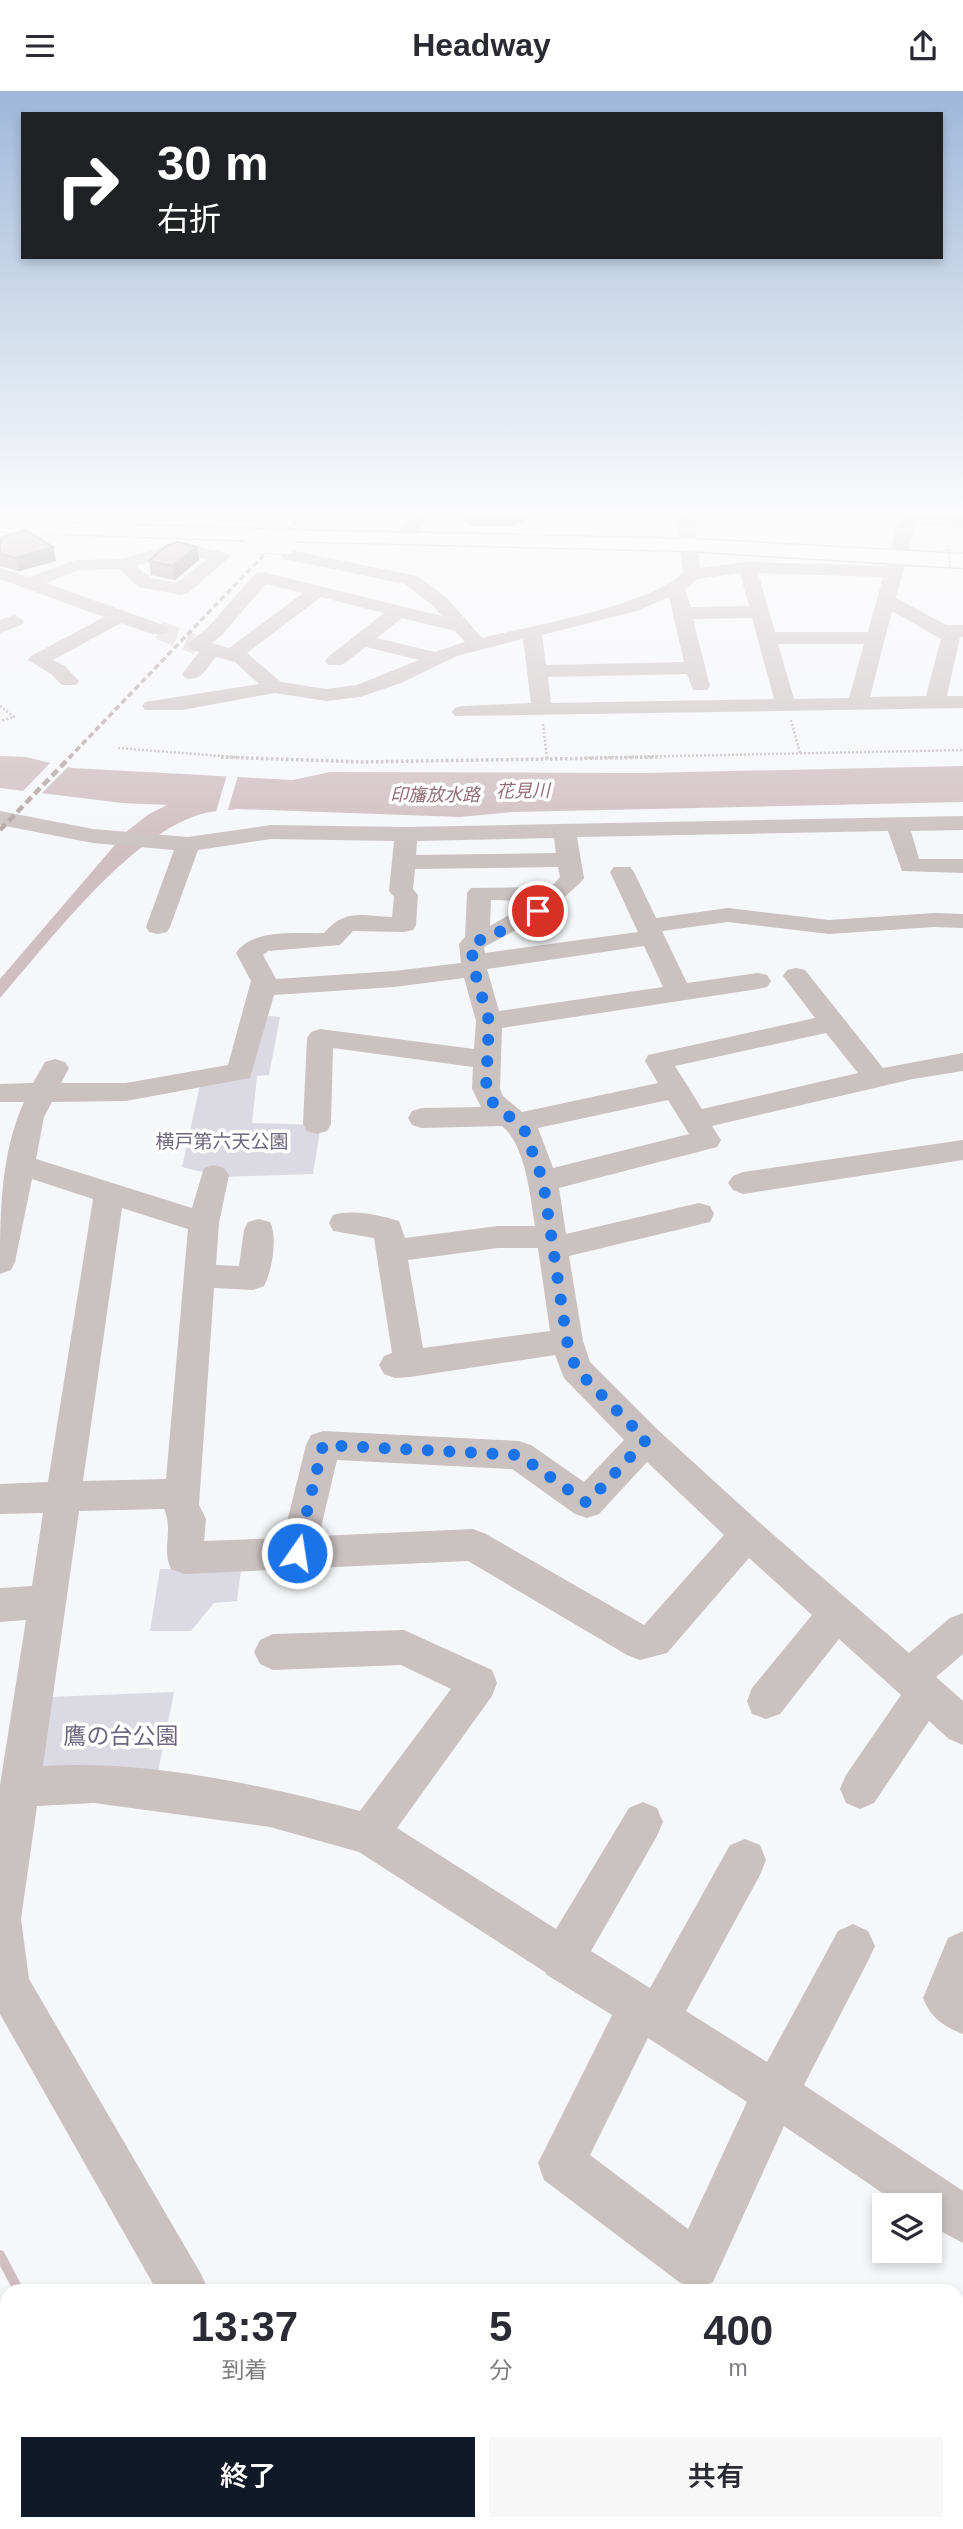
<!DOCTYPE html>
<html lang="ja">
<head>
<meta charset="utf-8">
<style>
	:root { --surface:#fff; --page:#f7f7f7; --text:#2b2b33; --muted:#7c7c81; --accent:#111827 }
	body { margin:0; font-family:Helvetica,"Noto Sans JP",sans-serif; background:var(--page); color:var(--text); height:100vh; display:flex; flex-direction:column; font-size:26px; white-space:nowrap }
	* { box-sizing:border-box; margin:0 }
	p { font-size:23px; color:var(--muted) }
	.icon { flex:none; width:38px; height:38px; fill:none; stroke:currentColor; stroke-width:2; stroke-linecap:round; stroke-linejoin:round }
	.map { position:relative; flex:1; overflow:hidden }
	.drawer { position:absolute; left:0px; top:2193px; width:964px; height:247px; display:flex; flex-direction:column; background:var(--surface); border-radius:21px 21px 0 0; box-shadow:0 4px 10px #0003 }
	.drawer>* { flex:none }
	.top-card { position:absolute; left:21px; top:21px; width:922px; height:147px; border-radius:0px; box-shadow:0 4px 10px #0003; background:#202124; color:#fff; overflow:hidden }
	.buttons { position:absolute; left:872px; top:2102px; display:grid; gap:14px }
	.buttons a { display:grid; place-items:center; width:70px; height:70px; border-radius:0px; background:var(--surface); box-shadow:0 4px 10px #0003; font-size:35px }
	.pin { position:absolute; display:grid; place-items:center; width:60px; height:60px; color:#fff; margin:-30px; border:4px solid #fff; border-radius:50%; box-shadow:0 2px 7px #0007 }
	.me { position:absolute; width:77px; margin:-38px; rotate:13deg; stroke-linejoin:round; filter:drop-shadow(0 0 5px #0008) }
	.turn { display:flex; align-items:center; gap:24px; height:147px; padding:0 21px; font-size:32px }
	.turn .icon { width:91px; height:91px; stroke-width:2.5 }
	.turn b { display:block; font-size:49px; line-height:60px }
	.eta { display:flex; justify-content:space-evenly; align-items:center; height:119px; text-align:center }
	.eta b { font-size:42px; font-weight:600; line-height:49px }
	.button { display:flex; gap:14px; margin-top:auto; padding:14px 21px }
	.button a { flex:1; height:80px; border-radius:0px; background:var(--accent); color:#fff; font-size:28px; font-weight:600; line-height:80px; text-align:center }
	.button a+a { background:var(--page); color:var(--text) }
	header { display:flex; justify-content:space-between; align-items:center; height:91px; padding:0 21px; background:var(--surface); font-size:32px; font-weight:600 }
	.map>svg:first-child { display:block }
</style>
</head>
<body>
<header><svg class="icon" aria-label="menu" viewBox="0 0 24 24"><path d="M4 6h16M4 12h16M4 18h16"/></svg>Headway<svg class="icon" aria-label="share" viewBox="0 0 24 24"><path d="M12 15V3M7 8l5-5 5 5M5 13v7h14v-7"/></svg></header>
<div class="map">
<svg width="963" height="2438" viewBox="0 0 963 2438">
	<rect width="100%" height="100%" fill="#f6f7f9"/>
	<path fill="#dbdae3" d="M269,925L280,926L269,984L257,985L252,1032L321,1034L313,1083L221,1086L182,1076L200,994L249,985L259,938Z
		M160,1478L241,1479L237,1510L214,1512L191,1540H150Z
		M174,1601L156,1691L45,1686L40,1673L49,1606Z"/>
	<path fill="#cfbec2" d="M0,665L26,666L72,677L293,689L330,681L644,682L963,675V711L513,721L460,726L237,718C221,720 205,720 190,727C121,755 49,851 0,907V888L126,741L149,723L167,714L122,712L0,697Z"/>
	<path fill="#f6f7f9" d="M53,669L71,673L39,705L20,703Z
		M228,680L239,681L227,722L215,724Z"/>
	<g fill="none" stroke-linecap="round" stroke-linejoin="round">
		<path stroke="#cfbec2" stroke-width="10" d="M0,2164L19,2200
			M148,2432L152,2438"/>
		<path stroke="#dad3d4" stroke-width="19" stroke-dasharray="19 10" stroke-linecap="butt" d="M159,539L197,554"/>
		<defs>
			<path id="highway" d="M12,431L262,438L270,439L273,444L270,449L262,450L5,441L1,437L5,433Z
				M290,439L690,448L963,463V477L690,460L282,450L279,445L282,440Z"/>
		</defs>
		<use href="#highway" stroke="#bcb4b5" stroke-width="3"/>
		<path stroke="#c1bbbb" stroke-width="2.5" stroke-dasharray="2 2" stroke-linecap="butt" d="M0,615L14,626L0,630
			M791,629L800,662
			M543,633L547,667
			M118,657L246,667
			M580,667L963,659"/>
		<path stroke="#c1bbbb" stroke-width="3.5" stroke-dasharray="2.5 2.5" stroke-linecap="butt" d="M221,666L362,671L547,668
			M547,666V668L661,666"/>
		<path fill="#cac1c1" fill-rule="evenodd" d="M413,424H431L413,444H401L398,440Z
			M676,424H694L700,477L747,471L886,475L900,424L963,426V436L915,434L896,507L946,534H963V546H960L947,605H963V617L455,625L452,621L455,617L462,615L531,612L523,548L457,565L401,592L360,606L326,610L275,602L182,619H145L142,615L145,611L259,593L235,571L216,566C207,577 201,591 185,587L182,583L199,561L190,558L187,554L208,536L256,482L262,481L442,525L432,514L405,493L284,468L281,464L284,460L290,459L417,485L446,506L482,547C534,534 645,516 683,482ZM740,482L749,515L691,516L685,499L697,488ZM758,482L883,486L868,541H775ZM266,493L303,502L229,557L212,552L222,544ZM321,506L384,522L328,566L325,570L328,574H342L366,556L419,569L357,594L326,598L281,591L247,562ZM669,506L684,571L546,574L542,544L637,520ZM892,520L941,548L926,605L870,606ZM402,527L455,540L465,551L435,561L377,547ZM752,527L774,608L551,612L548,586L687,583L693,599H707L710,595L693,528ZM778,553H864L849,607L794,608Z
			M179,452L227,462L230,466L188,502L181,504L139,496L119,478L79,479L46,492L166,535L169,539L166,543H152L121,532L53,569L65,575L79,590L76,594H62L51,583L28,569L31,565L104,526L0,488V477L29,486L76,469L122,468ZM179,462L207,468L177,492L151,487L136,475Z
			M14,524L24,530L21,534L0,542V529Z
			M0,720L93,738L188,746L271,734L406,736L963,725V739L911,740L919,768H963V782L902,780L888,740L577,746L584,787L580,792L546,823L484,856L485,862L638,841L610,781L614,776H630L634,781L656,827L728,817L829,829L934,822L963,823V837L934,836L829,843L728,831L662,840L687,892L758,882L767,884L771,890L767,896L758,898L502,937L500,998L503,1005L522,1021L658,992L645,970L648,964L815,927L783,885L787,879L796,877L805,879L883,977L963,962V980L913,988L712,1035L721,1049L717,1056L559,1097L566,1143L699,1112L710,1115L714,1123L710,1131L569,1165L583,1250L590,1271L658,1339L760,1432L909,1562L950,1527L963,1522V1563L936,1586L963,1610V1654L949,1648L929,1630L874,1712L860,1718L846,1712L840,1698L846,1684L901,1604L839,1548L780,1623L766,1628L752,1623L747,1610L752,1597L812,1524L749,1467L667,1562L640,1569L627,1564L468,1470L184,1483L171,1478C161,1457 174,1440 164,1418L79,1420L43,1675C148,1669 258,1693 360,1720L451,1598L401,1574L273,1579L260,1573L254,1561L260,1549L273,1543L404,1539L492,1579L497,1592L492,1605L397,1737L556,1838L629,1717L643,1711L657,1717L663,1731L657,1745L591,1860L650,1897L730,1754L745,1748L760,1754L766,1769L760,1784L686,1920L767,1971L838,1840L853,1833L868,1840L875,1855L868,1870L804,1994L963,2100V2152L929,2134V2114H900L784,2035L713,2191L696,2198L679,2191L544,2089L538,2072L612,1924L547,1884L545,1881L359,1761L270,1736L94,1712L37,1715L21,1828L29,1888L201,2183L209,2200H157L0,1923V1694L26,1529L0,1531V1497L32,1495L43,1422L0,1423V1393L48,1391L93,1108L32,1088L15,1171L11,1179L0,1183C0,1126 0,1063 24,1011H0V993L33,992L45,971L55,968L65,971L69,977L61,992H126L228,974L251,890L236,862C253,837 297,843 324,842C346,817 361,825 392,826L394,806L389,800L394,750L271,748L198,759L170,836L167,841L158,843L149,841L146,836L174,759L93,752L0,734ZM554,747L556,762L416,764L417,750ZM558,776L560,786L551,796L471,797L467,802L465,846L459,853L461,872L394,880L276,888L263,864L268,860L340,854L353,840L404,841L413,839L416,834L418,804L413,798L415,778ZM491,809L533,810L490,835ZM644,855L663,896L499,920L487,878ZM464,887L476,930L474,958L320,938L311,941L307,947L303,1033L307,1040L317,1043L327,1040L331,1033L333,957L473,976L472,998L481,1016L422,1017L412,1020L408,1027L412,1034L422,1037L502,1035C526,1055 530,1105 535,1135H498L405,1147L399,1130C379,1124 353,1118 333,1124L329,1132L333,1140L374,1147L392,1262L384,1265L379,1274L384,1283L395,1287L410,1286L555,1264L564,1287L624,1349L584,1391L531,1354L519,1350L323,1340L311,1344L306,1354L283,1447L204,1450L206,1428L199,1414L214,1197L253,1199L264,1195C272,1180 278,1146 270,1131L259,1128L248,1131L244,1139L239,1175L216,1174L219,1132L229,1084L224,1077L214,1074L204,1077L192,1117L36,1068L44,1026L52,1011L126,1010L250,987L274,904L394,896ZM826,942L858,982L702,1018L675,975ZM668,1009L689,1043L553,1077L538,1037ZM122,1117L188,1138L166,1388L83,1390ZM498,1157H538L550,1240L423,1257L408,1169ZM337,1369L512,1378L575,1423L587,1427L599,1423L647,1371L724,1444L644,1534L486,1443L473,1438L319,1445ZM648,1947L747,2011L688,2138L590,2064Z
			M963,1049V1069L743,1103L733,1099L728,1092L733,1085L743,1081Z
			M963,1840V1943C943,1935 931,1927 923,1907L948,1847Z
			M963,2221V2273L957,2275V2223Z
			M0,2242L7,2245V2305L0,2302Z
			M11,2432H117L119,2438H9Z
			M294,2432H350L352,2438H297Z
			M659,2432H719L716,2438H657Z"/>
		<use href="#highway" fill="#fff" fill-rule="evenodd"/>
		<path stroke="#b1a4a4" stroke-width="3.5" stroke-dasharray="6 3.5" stroke-linecap="butt" d="M69,667L302,424"/>
		<path stroke="#b1a4a4" stroke-width="4.5" stroke-dasharray="8 4.5" stroke-linecap="butt" d="M0,739L70,666"/>
		<defs>
			<path id="highway-bridge" d="M0,429L55,432
				M256,450L285,451"/>
		</defs>
		<use href="#highway-bridge" stroke="#bcb4b5" stroke-width="25" stroke-linecap="butt"/>
		<path stroke="#c1bbbb" stroke-width="2.5" stroke-dasharray="2 2" stroke-linecap="butt" d="M948,454L950,477"/>
		<use href="#highway-bridge" stroke="#fff" stroke-width="24"/>
	</g>
	<path fill="#a19495" d="M457,424H538L511,435H472Z
		M0,447L53,456L56,470L19,480L0,475Z
		M197,456L199,469L175,489L151,484L149,470Z"/>
	<path fill="#837879" d="M511,424H538L511,435Z
		M53,456L56,470L19,480L15,467Z
		M197,456L199,469L175,489L172,475Z
		M7,2429V2432H9L7,2438H0V2431Z"/>
	<path fill="#bbacad" stroke="#837879" stroke-width="2" d="M26,439L53,456L15,467L0,462V447Z
		M177,451L197,456L172,475L149,470L166,455Z
		M0,2391L7,2392V2429L4,2431L0,2432Z"/>
	<linearGradient id="sky" x2="0" y2="1"><stop stop-color="#9eb8d9"/><stop offset="0.55" stop-color="#fbfbfc"/><stop offset="1" stop-color="#fbfbfc" stop-opacity="0"/></linearGradient>
	<rect width="963" height="766" fill="url(#sky)"/>
	<g fill="none" stroke-linecap="round" stroke-linejoin="round">
		<path stroke="#1a73e8" stroke-width="12" stroke-dasharray="0 21.6" d="M297,1462L323,1354L519,1364L587,1412L646,1349L576,1278L567,1250L543,1090L524,1038L491,1010L486,998L489,930L474,878L471,853L520,832L538,820"/>
	</g>
	<g text-anchor="middle" dominant-baseline="central" stroke-width="7" stroke-linejoin="round" paint-order="stroke">
		<g font-size="18" font-style="italic" fill="#926c73" stroke="#fff">
			<text transform="translate(523 700) rotate(-1)">花見川</text>
			<text x="435" y="704">印旛放水路</text>
		</g>
		<g font-size="19" fill="#6e667f" stroke="#fff">
			<text x="222" y="1050">横戸第六天公園</text>
		</g>
		<g font-size="23" fill="#6e667f" stroke="#fff">
			<text x="121" y="1645">鷹の台公園</text>
		</g>
	</g>
</svg>
<div class="buttons">
<a><svg class="icon" aria-label="layers" viewBox="0 0 24 24"><path d="M12 4l9 5-9 5-9-5zM3 14l9 5 9-5"/></svg></a>
</div>
<div class="pin" style="left:538px;top:820px;background:#d93025"><svg class="icon" aria-label="arrive" viewBox="0 0 24 24"><path d="M6 21V4h12l-3 4 3 4H6"/></svg></div>
<svg class="me" style="left:297px;top:1462px" viewBox="-20 -20 40 40"><circle r="17" fill="#1a73e8" stroke="#fff" stroke-width="3"/><path d="M0-11L8 9 0 5-8 9z" fill="#fff"/></svg>
<div class="top-card">
<div class="turn"><svg class="icon" aria-label="right" viewBox="0 0 24 24"><path d="M7 20v-9h11M14 6l5 5-5 5"/></svg><div><b>30 m</b>右折</div></div>
</div>
<section class="drawer">
<div class="eta">
<div><b>13:37</b><p>到着</p></div>
<div><b>5</b><p>分</p></div>
<div><b>400</b><p>m</p></div>
</div>
<div class="button"><a>終了</a><a>共有</a></div>
</section>
</div>
</body>
</html>
